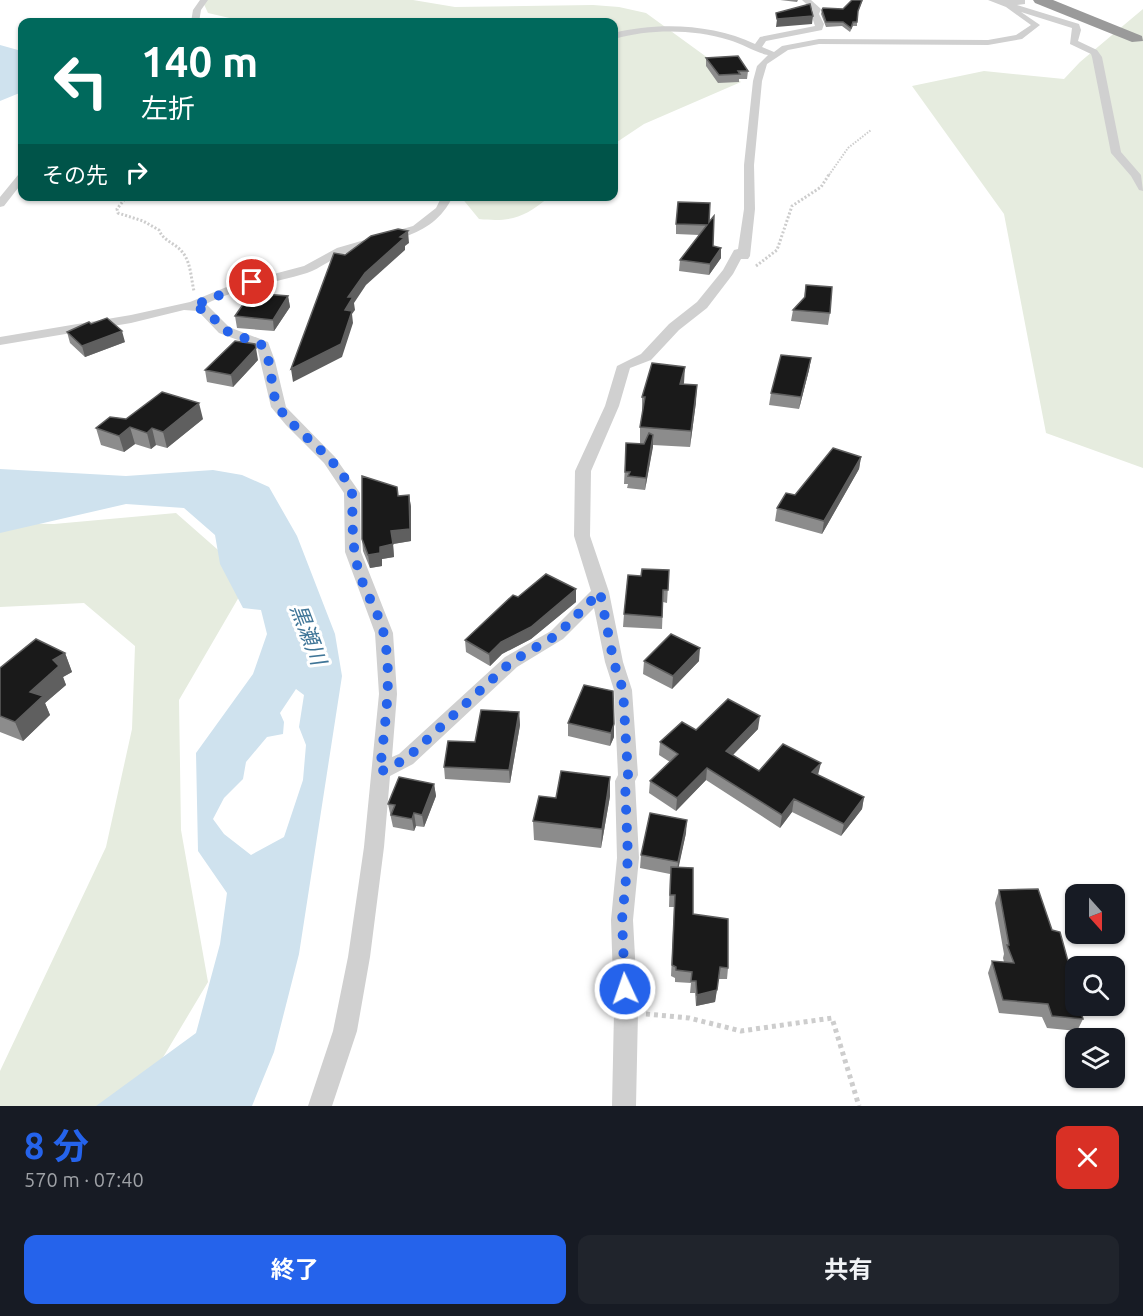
<!DOCTYPE html>
<html lang="ja">
<head>
<meta charset="utf-8">
<style>
	:root { --surface:#171b24; --page:#20242c; --text:#f1f3f6; --muted:#9ea1a6; --accent:#2563eb }
	body { margin:0; font-family:Ubuntu,"Noto Sans JP",sans-serif; background:var(--page); color:var(--text); height:100vh; display:flex; flex-direction:column; font-size:22px; white-space:nowrap }
	* { box-sizing:border-box; margin:0 }
	p { font-size:20px; color:var(--muted) }
	.icon { flex:none; width:33px; height:33px; fill:none; stroke:currentColor; stroke-width:2; stroke-linecap:round; stroke-linejoin:round }
	.map { position:relative; height:1106px; overflow:hidden }
	.side { display:flex; flex-direction:column; background:var(--surface); flex:1 }
	.side>* { flex:none }
	.hud { position:absolute; left:18px; top:18px; width:600px; height:183px; border-radius:12px; box-shadow:0 2px 4px #0004; background:#00695c; color:#fff; overflow:hidden }
	.needle { width:39px; rotate:159deg }
	.fabs { position:absolute; left:1065px; top:884px; display:grid; gap:12px }
	.fabs a { display:grid; place-items:center; width:60px; height:60px; border-radius:12px; background:var(--surface); box-shadow:0 2px 4px #0004; font-size:30px }
	.pin { position:absolute; display:grid; place-items:center; width:51px; height:51px; color:#fff; margin:-26px; border:3px solid #fff; border-radius:50%; box-shadow:0 2px 6px #0007 }
	.me { position:absolute; width:66px; margin:-33px; rotate:357deg; stroke-linejoin:round; filter:drop-shadow(0 0 4px #0008) }
	.turn { display:flex; align-items:center; gap:21px; height:126px; padding:0 24px; font-size:27px }
	.turn .icon { width:78px; height:78px; stroke-width:2.5 }
	.turn b { display:block; font-size:42px; line-height:51px }
	.then { display:flex; align-items:center; height:57px; padding:0 24px; background:#0003; gap:12px; font-size:22px }
	.round { display:grid; place-items:center; flex:none; width:63px; height:63px; border-radius:12px; background:var(--page) }
	.overview { display:flex; align-items:center; justify-content:space-between; height:102px; padding:0 24px }
	h1 { font-size:36px; font-weight:700; line-height:45px; color:var(--accent) }
	.cta { display:flex; gap:12px; margin-top:auto; padding:12px 24px }
	.cta a { flex:1; height:69px; border-radius:12px; background:var(--accent); color:#fff; font-size:24px; font-weight:700; line-height:69px; text-align:center }
	.cta a+a { background:var(--page); color:var(--text) }
	.map>svg:first-child { display:block }
</style>
</head>
<body>
<div class="map">
<svg width="1143" height="1106" viewBox="0 0 1143 1106">
	<rect width="100%" height="100%" fill="#fff"/>
	<path fill="#e6ecdf" d="M202,0H413L455,7L593,5L619,7L646,13L741,82L644,124L614,144V22H247L208,13Z
		M1143,9V468L1046,433L1004,214L912,86L984,71L1064,79L1080,62Z
		M461,197H549C524,218 511,222 479,219Z
		M176,513L250,578L179,700L181,830L208,982L134,1106H0V1071L106,847L132,729L135,646L84,603L0,607V523L54,524Z"/>
	<path fill="#cfe2ee" fill-rule="evenodd" d="M0,45L18,50L22,47V92L0,101Z
		M0,469L126,476L213,470L242,475L269,487L297,536L335,634L342,676L299,954L274,1052L252,1106H96L196,1033L220,944L227,893L198,851L196,753L253,674L267,634L261,610L243,608L220,564L215,535L184,508L126,504L0,533ZM296,689L304,695L299,727L306,745L303,780L284,837L251,855L224,834L213,819L224,798L243,779L246,762L267,737L283,734L284,722L280,713Z"/>
	<g fill="none" stroke-linecap="round" stroke-linejoin="round">
		<path stroke="#cdcdcd" stroke-width="2" stroke-dasharray="1.5 1.5" stroke-linecap="butt" d="M829,175L848,148L871,130"/>
		<path stroke="#cdcdcd" stroke-width="3" stroke-dasharray="2 2" stroke-linecap="butt" d="M127,196L117,209L118,213L143,221L159,230C164,242 176,243 183,253C191,263 191,279 194,291
			M756,266L777,250L792,206L821,187L830,173"/>
		<path stroke="#cdcdcd" stroke-width="5" stroke-dasharray="4 4" stroke-linecap="butt" d="M646,1014L689,1018L741,1031L832,1018L859,1106"/>
		<path fill="#d0d0d0" fill-rule="evenodd" d="M200,0H208L201,10L199,22H191L193,10Z
			M802,0H811L821,9L819,14L824,24L822,30L766,41L762,47L774,52L782,46L819,39L988,40L1016,35L1031,25L1006,7L988,0H1025V4L1017,5L1079,24L1081,30L1078,41L1097,50L1102,57L1121,152L1141,175L1143,191L1139,190L1131,176L1111,153L1092,57L1091,54L1070,44L1072,28L1021,12L1040,25L1022,39L988,45L819,44L788,50L767,64L762,81L754,165L755,209L750,256L748,259H741L733,274L707,308L679,330L651,360L630,368L619,406L591,471L590,536L609,592L623,662L632,690L638,775L635,781L639,858L633,920L638,1012L636,1106H612L614,1012L611,920L617,858L615,781L618,775L614,690L605,662L594,608L563,639L517,667L413,764L390,776L384,847L370,957L357,1031L332,1106H308L333,1031L348,957L364,847L379,694L375,633L345,552L344,493L324,463L286,425L271,407L257,347L219,333L198,311L184,310L131,323L0,345V337L131,315L190,302L229,286L304,266L337,248L413,226L436,208L442,196H453C431,242 386,238 344,254C331,259 321,268 307,273C274,283 238,288 206,304L229,327L268,342L275,361L286,407L335,457L360,493L361,552L393,633L397,694L392,757L399,754L505,657L551,631L591,591L574,536L575,471L605,406L617,366L641,354L669,324L697,302L723,270L734,250L738,249L744,209V165L753,81L757,66L768,55C754,52 743,44 729,40C693,29 650,29 614,39V33C658,22 713,24 755,44L760,37L815,26L811,14L813,10Z
			M22,174V183L4,206L0,207V197L18,175Z"/>
		<path fill="#9a9a9a" fill-rule="evenodd" d="M1033,0H1053L1142,36L1143,41L1132,42L1035,3Z"/>
	</g>
	<path fill="#8c8c8c" d="M780,0H798L797,2Z
		M852,0H863L857,14V26H853L850,32L842,26L826,27L821,14L822,10L843,9Z
		M706,58L748,71L747,79H739V82L718,83L706,66Z
		M709,222L713,246L721,248V258L709,275L679,271L680,260L699,235L676,234V224Z
		M806,285L830,313L828,325L791,321L793,310L804,298Z
		M288,296L290,307L274,331L237,328L235,316Z
		M67,332L125,342L85,357L70,343Z
		M811,358L809,370L799,409L769,405L771,393Z
		M258,360L233,387L207,382L205,370Z
		M684,385L696,402L690,447L653,445L645,490L627,488L628,484H624L626,443L640,444V427L642,414V397Z
		M126,419H203L167,448L156,445L151,449L135,444L124,452L101,445L96,428Z
		M861,457L859,469L822,534L775,521L777,508L795,495Z
		M409,495L411,507V541L393,544L394,557L382,559V566L370,568L363,551L362,539L398,496Z
		M669,570L667,603L663,602L662,629L623,627L624,614L641,576Z
		M576,589V602L531,639L502,654L490,666L466,652L465,640L518,597Z
		M65,653L72,672L63,677L66,685L45,703L50,715L23,741L0,732V668Z
		M644,661H699L672,689L643,674Z
		M519,712L520,725L510,783L445,779L444,767L475,742Z
		M568,723L614,724V737L610,746L568,736Z
		M758,729L733,755L759,771L818,775L864,797L862,809L841,836L792,812L780,828L706,780L676,811L649,793L650,781L670,762L659,755L660,742L696,730Z
		M610,777V796L601,848L534,840L533,821L556,798Z
		M434,784L436,796L424,827L416,826L414,831L393,827L388,804Z
		M686,833L678,868L693,914L728,968L727,979H718L715,1002L696,1006L695,993H690L691,983L675,982V978L671,976L674,907H669L670,874L640,868L641,855Z
		M999,890L1083,1019L1077,1031L1047,1028L1042,1017L999,1013L988,973L992,961L1004,962L1003,958L1004,954L995,903Z"/>
	<path fill="#5f5f5f" d="M813,16L812,24L776,27L777,19Z
		M408,231L409,243L405,246V250L366,285L354,303L355,310L352,314L353,323L342,357L293,382L291,369L345,310L348,297L365,273L400,237Z
		M721,248V258L709,275L710,264Z
		M288,296L290,307L274,331L273,320Z
		M122,331L125,342L85,357L82,346Z
		M256,348L258,360L233,387L231,375Z
		M811,358L809,370L799,409L801,397Z
		M685,367L684,383L679,401L680,384Z
		M697,385L696,402L690,447L691,431Z
		M199,403L203,419L167,448L163,432Z
		M130,427L135,444L124,452L119,436Z
		M152,428L156,445L151,449L147,433Z
		M653,435V447L645,490L646,478Z
		M861,457L859,469L822,534L824,521Z
		M409,495L411,507V541L393,544L394,557L382,559V566L370,568L368,555L380,547L391,531Z
		M576,589V602L531,639L502,654L490,666L489,654L501,642Z
		M700,648L699,661L672,689L673,676Z
		M65,653L72,672L63,677L66,685L45,703L50,715L23,741L15,722L30,692L53,660Z
		M519,712L520,725L510,783L509,770Z
		M760,716L758,729L725,763L726,751Z
		M614,724V737L610,746L611,733Z
		M821,763L818,775L812,772Z
		M707,768L706,780L676,811L677,798Z
		M610,777V796L601,848L602,829Z
		M434,784L436,796L424,827L422,815Z
		M864,797L862,809L841,836L844,824Z
		M794,799L792,812L780,828L782,815Z
		M414,813L416,826L414,831L412,819Z
		M687,820L686,833L677,875L678,862Z
		M717,990L715,1002L696,1006L697,995Z"/>
	<path fill="#1a1a1a" stroke="#5f5f5f" stroke-width="1.5" d="M852,0H862L858,11L857,22H853L851,28L843,22H826L822,10L823,8L843,9Z
		M810,4L813,16L777,19L776,13Z
		M738,56L748,71H738L740,74L719,75L706,58Z
		M678,202L710,203L709,222L714,216L713,246L721,248L710,264L680,260L707,225L676,224Z
		M398,229L408,231L400,237L404,238L365,273L348,297H353L345,310L352,311L341,344L291,369L334,253L345,255L371,236Z
		M806,285L832,287L830,313L793,310L805,297Z
		M251,293L288,296L273,320L235,316Z
		M107,318L122,331L82,346L67,332L89,322L91,324Z
		M235,341L255,344L256,348L231,375L205,370Z
		M781,355L811,358L801,397L771,393Z
		M652,363L685,367L680,384L697,385L691,431L640,427L645,397H642Z
		M162,392L199,403L163,432L152,428L147,433L130,427L119,436L96,428L110,417L126,419Z
		M649,433L653,435L646,478L628,476L630,472H625L626,443L644,444Z
		M833,448L861,457L824,521L777,508L786,493L795,495Z
		M362,476L397,487L398,496L409,495L410,529L391,531L393,544L380,547V553L368,555L362,539Z
		M642,569L669,570L668,590H663L662,617L624,614L628,575L641,576Z
		M546,574L576,589L531,627L501,642L489,654L465,640L513,595L518,597Z
		M671,634L700,648L673,676L644,661Z
		M36,639L65,653L53,660L59,666L30,692L43,696L15,722L0,716V668Z
		M584,685L613,691L614,724L611,733L568,723Z
		M728,699L760,716L726,751L759,771L783,744L821,763L812,772L864,797L844,824L794,799L782,815L707,768L677,798L650,781L678,754L660,742L682,722L696,730Z
		M481,710L519,712L509,770L444,767L448,741L475,742Z
		M561,771L610,777L602,829L533,821L539,796L556,798Z
		M399,777L434,784L422,815L414,813L412,819L391,815L395,805L388,804Z
		M650,813L687,820L678,862L641,855Z
		M671,867L693,868V914L728,919V968L720,967L717,990L697,995L696,981H691L692,972L676,970V967L672,965L675,895H670Z
		M1038,889L1052,930L1060,932L1076,990V1005H1079L1083,1019L1052,1016L1048,1004L1003,1000L992,961L1014,963L1007,945H1009L999,890Z"/>
	<g fill="none" stroke-linecap="round" stroke-linejoin="round">
		<path stroke="#2563eb" stroke-width="10" stroke-dasharray="0 18" d="M252,282L193,306L208,312L224,330L262,345C265,351 268,357 269,363C273,379 271,399 282,412C304,440 339,458 352,493C353,521 351,549 360,575C366,595 380,614 384,635C393,680 384,727 380,772L406,759L511,662L557,635L600,592L614,663L623,690L628,775L625,781L628,858L622,920L625,989"/>
	</g>
	<g text-anchor="middle" dominant-baseline="central" stroke-width="6" stroke-linejoin="round" paint-order="stroke">
		<g font-size="21" font-style="italic" fill="#3f7597" stroke="#fff">
			<text transform="translate(309 634) rotate(69)">黒瀬川</text>
		</g>
	</g>
</svg>
<div class="fabs">
<a><svg class="needle" viewBox="-14 -14 28 28"><path d="M0-13l5 13h-10z" fill="#e53935"/><path d="M0 13l5-13h-10z" fill="#9ea1a6"/></svg></a>
<a><svg class="icon" aria-label="search" viewBox="0 0 24 24"><circle cx="10" cy="10" r="6"/><path d="M15 15l6 6"/></svg></a>
<a><svg class="icon" aria-label="layers" viewBox="0 0 24 24"><path d="M12 4l9 5-9 5-9-5zM3 14l9 5 9-5"/></svg></a>
</div>
<div class="pin" style="left:252px;top:282px;background:#d93025"><svg class="icon" aria-label="arrive" viewBox="0 0 24 24"><path d="M6 21V4h12l-3 4 3 4H6"/></svg></div>
<svg class="me" style="left:625px;top:989px" viewBox="-20 -20 40 40"><circle r="17" fill="#2563eb" stroke="#fff" stroke-width="3"/><path d="M0-11L8 9 0 5-8 9z" fill="#fff"/></svg>
<div class="hud">
<div class="turn"><svg class="icon" aria-label="left" viewBox="0 0 24 24"><path d="M17 20v-9H6M10 6l-5 5 5 5"/></svg><div><b>140 m</b>左折</div></div>
<div class="then">その先<svg class="icon" aria-label="right" viewBox="0 0 24 24"><path d="M7 20v-9h11M14 6l5 5-5 5"/></svg></div>
</div>
</div>
<section class="side">
<div class="overview"><div><h1>8 分</h1><p>570 m · 07:40</p></div><a class="round" style="background:#d93025;color:#fff"><svg class="icon" aria-label="close" viewBox="0 0 24 24"><path d="M6 6l12 12M18 6L6 18"/></svg></a></div>
<div class="cta"><a>終了</a><a>共有</a></div>
</section>
</body>
</html>
